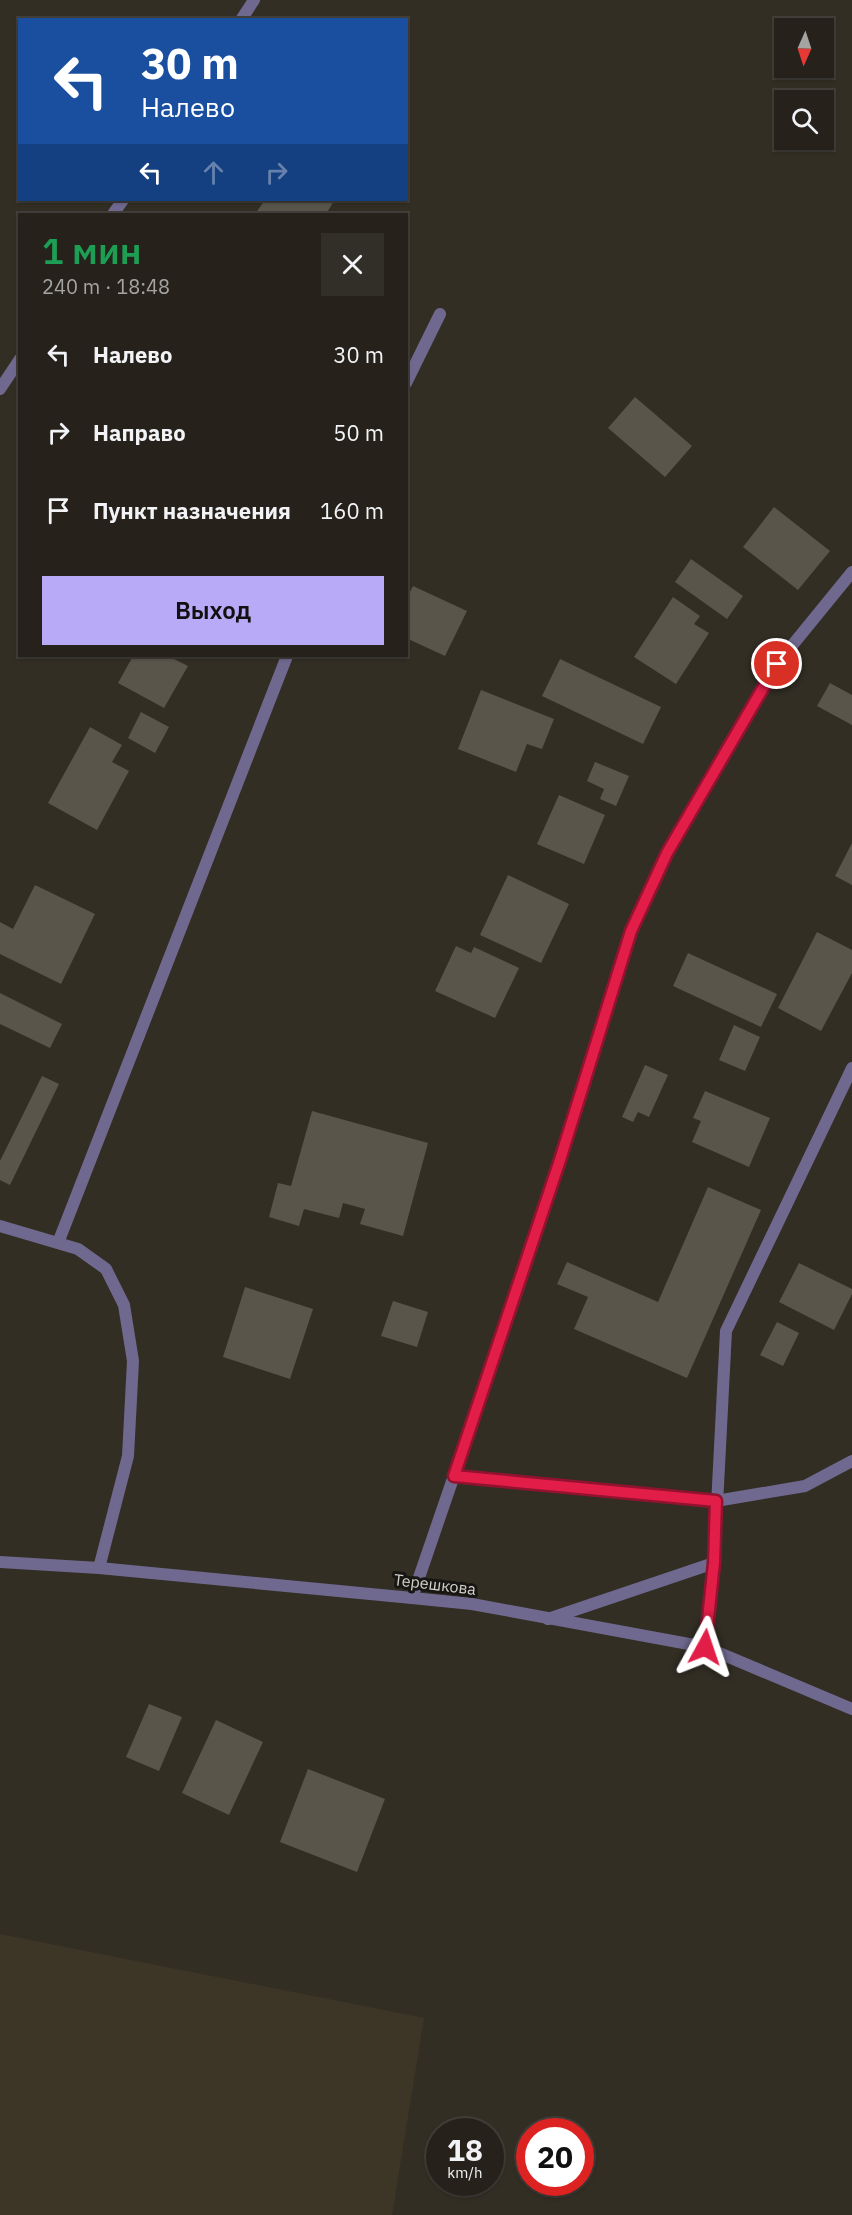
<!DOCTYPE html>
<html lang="ru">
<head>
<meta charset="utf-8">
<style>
	:root { --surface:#26221b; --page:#322f28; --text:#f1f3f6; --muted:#a4a4a3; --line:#423f3a; --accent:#b9aaf7 }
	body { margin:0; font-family:"IBM Plex Sans",sans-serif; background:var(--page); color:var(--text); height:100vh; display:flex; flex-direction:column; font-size:22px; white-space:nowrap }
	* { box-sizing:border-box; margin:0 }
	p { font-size:20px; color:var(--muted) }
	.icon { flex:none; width:33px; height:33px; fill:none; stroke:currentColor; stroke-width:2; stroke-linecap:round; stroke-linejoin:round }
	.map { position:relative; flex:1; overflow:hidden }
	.sheet { position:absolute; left:18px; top:213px; width:390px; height:444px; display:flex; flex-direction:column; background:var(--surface); border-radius:0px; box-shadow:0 2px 4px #0004,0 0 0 2px var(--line) }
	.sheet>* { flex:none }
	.banner { position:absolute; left:18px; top:18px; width:390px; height:183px; border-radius:0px; box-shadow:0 2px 4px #0004,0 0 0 2px var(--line); background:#1a4fa0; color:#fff; overflow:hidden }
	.needle { width:39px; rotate:183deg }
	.controls { position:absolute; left:774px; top:18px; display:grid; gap:12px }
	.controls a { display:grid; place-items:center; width:60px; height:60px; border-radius:0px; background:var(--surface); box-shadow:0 2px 4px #0004,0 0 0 2px var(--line); font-size:30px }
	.speed { position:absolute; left:426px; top:2118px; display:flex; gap:12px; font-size:30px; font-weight:700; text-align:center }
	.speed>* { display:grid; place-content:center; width:78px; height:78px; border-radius:50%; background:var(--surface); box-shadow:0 2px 4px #0004,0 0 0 2px var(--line); line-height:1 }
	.speed small { font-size:15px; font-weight:400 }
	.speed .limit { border:9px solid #d22; background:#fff; color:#111 }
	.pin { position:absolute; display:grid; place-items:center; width:51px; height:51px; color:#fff; margin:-26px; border:3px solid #fff; border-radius:50%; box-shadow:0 2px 6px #0007 }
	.me { position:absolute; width:66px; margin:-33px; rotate:5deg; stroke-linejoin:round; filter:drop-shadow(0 0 4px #0008) }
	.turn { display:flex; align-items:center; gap:21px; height:126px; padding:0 24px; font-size:27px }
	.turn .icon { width:78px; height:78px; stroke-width:2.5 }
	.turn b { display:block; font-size:42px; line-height:51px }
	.lanes { display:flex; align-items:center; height:57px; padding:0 24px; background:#0003; justify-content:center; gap:30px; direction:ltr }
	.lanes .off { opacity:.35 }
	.round { display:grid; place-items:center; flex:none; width:63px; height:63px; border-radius:0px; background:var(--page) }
	.head { display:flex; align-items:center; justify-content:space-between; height:102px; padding:0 24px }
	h1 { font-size:36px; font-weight:600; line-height:45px; color:#1e9e55 }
	.cta { display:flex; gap:12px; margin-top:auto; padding:12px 24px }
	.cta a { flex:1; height:69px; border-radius:0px; background:var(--accent); color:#111; font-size:24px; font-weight:600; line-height:69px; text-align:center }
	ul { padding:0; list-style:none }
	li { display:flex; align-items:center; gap:18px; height:78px; padding:0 24px }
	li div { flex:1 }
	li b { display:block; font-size:22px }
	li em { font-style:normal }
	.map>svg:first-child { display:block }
</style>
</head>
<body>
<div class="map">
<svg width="852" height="2215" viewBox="0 0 852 2215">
	<rect width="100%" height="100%" fill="#322e24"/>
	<path fill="#3d3627" d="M0,1934L424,2018L392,2215H0Z"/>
	<path fill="#59554b" d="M265,200H331L334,201L326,214H255Z
		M635,397L692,446L665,477L608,428Z
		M774,507L830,551L798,590L743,547Z
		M691,559L743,596L727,619L675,582Z
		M413,586L467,611L445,656L406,638V600Z
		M673,597L700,616L694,624L709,633L676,684L634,657Z
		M133,656H168L188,666L164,708L118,683Z
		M560,659L661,707L643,744L542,696Z
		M830,683L852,695V725L817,706Z
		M481,690L554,719L542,749L527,744L516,772L458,749Z
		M141,712L169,727L155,753L128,738Z
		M90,727L122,745L112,762L129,771L97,830L48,803Z
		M595,762L629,776L616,806L600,799L604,789L587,781Z
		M559,795L605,815L584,864L537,844Z
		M852,843V885L835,876Z
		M508,875L569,904L541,963L480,935Z
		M35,885L95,914L61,984L0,954V922L13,929Z
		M817,932L852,950V973L821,1031L778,1008Z
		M456,946L471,953L474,947L519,968L495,1018L435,991Z
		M688,953L777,994L761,1027L673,986Z
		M0,993L62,1024L50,1048L0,1024Z
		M734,1025L760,1037L745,1071L719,1060Z
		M645,1065L668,1075L649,1117L638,1112L633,1122L622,1117Z
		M42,1076L59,1084L10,1185L0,1180V1161Z
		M705,1091L770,1118L749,1167L692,1142L701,1121L693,1118Z
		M312,1111L428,1143L403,1236L360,1224L365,1209L343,1203L339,1218L304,1209L299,1226L269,1217L278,1183L291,1186Z
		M708,1187L761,1210L687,1378L574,1329L588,1297L557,1284L567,1262L658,1302Z
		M799,1263L852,1289V1294L834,1330L779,1302Z
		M245,1287L313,1309L290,1379L223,1357Z
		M393,1301L428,1312L417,1347L381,1336Z
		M777,1322L799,1333L783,1366L760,1355Z
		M149,1704L182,1717L159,1771L126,1757Z
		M216,1720L263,1742L229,1815L182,1793Z
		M308,1769L385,1799L357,1872L280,1842Z"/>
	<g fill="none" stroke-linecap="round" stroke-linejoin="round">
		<path stroke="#70698f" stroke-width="12" d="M406,383L440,314
			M0,1226L78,1249L106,1269L124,1305L133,1361L128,1456L99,1568
			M58,1243L287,656
			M548,1619L714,1563
			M705,1647L714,1563L726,1331L852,1068"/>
		<path stroke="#70698f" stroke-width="12" d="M241,20L254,0
			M113,214L123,200
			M0,389L20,359
			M454,1476L716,1501L805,1486L852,1461
			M412,1598L472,1604L705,1647L852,1709"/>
		<path stroke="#70698f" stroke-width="12" d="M0,1562L99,1568L412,1598L518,1289L581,1096L631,931L667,853L777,664L852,572"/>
	</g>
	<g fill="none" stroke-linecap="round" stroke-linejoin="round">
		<defs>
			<path id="route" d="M705,1647L714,1563L716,1501L454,1476L560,1160L631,931L667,853L777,664"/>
		</defs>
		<use href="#route" stroke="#92132f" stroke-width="15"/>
		<use href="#route" stroke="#e11d48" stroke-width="10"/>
	</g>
	<g text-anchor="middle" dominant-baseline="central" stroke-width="6" stroke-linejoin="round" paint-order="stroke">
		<g font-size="16" fill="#d3d1cb" stroke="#181612">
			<text transform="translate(435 1584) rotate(7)">Терешкова</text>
		</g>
	</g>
</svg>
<div class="controls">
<a><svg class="needle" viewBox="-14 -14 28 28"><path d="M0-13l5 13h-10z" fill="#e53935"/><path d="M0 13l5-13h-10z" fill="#a4a4a3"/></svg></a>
<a><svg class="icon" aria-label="search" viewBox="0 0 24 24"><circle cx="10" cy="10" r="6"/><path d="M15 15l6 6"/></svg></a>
</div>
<div class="speed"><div>18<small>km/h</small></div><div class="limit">20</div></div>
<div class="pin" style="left:777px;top:664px;background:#d93025"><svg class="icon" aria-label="arrive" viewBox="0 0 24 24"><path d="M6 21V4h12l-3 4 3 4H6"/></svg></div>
<svg class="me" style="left:705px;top:1647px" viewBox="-20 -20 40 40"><path d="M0-17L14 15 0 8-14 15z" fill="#e11d48" stroke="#fff" stroke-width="4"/></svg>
<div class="banner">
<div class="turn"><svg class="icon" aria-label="left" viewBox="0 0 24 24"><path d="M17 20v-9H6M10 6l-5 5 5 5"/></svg><div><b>30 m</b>Налево</div></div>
<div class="lanes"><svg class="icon" aria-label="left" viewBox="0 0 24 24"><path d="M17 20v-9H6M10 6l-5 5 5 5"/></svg><svg class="icon off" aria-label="ahead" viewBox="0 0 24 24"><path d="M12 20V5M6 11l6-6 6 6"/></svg><svg class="icon off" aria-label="right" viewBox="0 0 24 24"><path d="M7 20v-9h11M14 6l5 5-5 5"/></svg></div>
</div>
<section class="sheet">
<div class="head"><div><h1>1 мин</h1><p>240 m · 18:48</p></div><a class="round"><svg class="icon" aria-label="close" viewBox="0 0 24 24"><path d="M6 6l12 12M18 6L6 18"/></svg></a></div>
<ul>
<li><svg class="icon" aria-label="left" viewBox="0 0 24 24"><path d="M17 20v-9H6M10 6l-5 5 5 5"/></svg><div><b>Налево</b></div><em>30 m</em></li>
<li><svg class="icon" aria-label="right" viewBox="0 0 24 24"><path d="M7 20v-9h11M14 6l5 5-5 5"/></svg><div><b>Направо</b></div><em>50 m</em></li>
<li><svg class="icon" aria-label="arrive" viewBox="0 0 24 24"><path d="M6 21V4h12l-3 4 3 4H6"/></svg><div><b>Пункт назначения</b></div><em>160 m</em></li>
</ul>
<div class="cta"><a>Выход</a></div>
</section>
</div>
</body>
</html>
